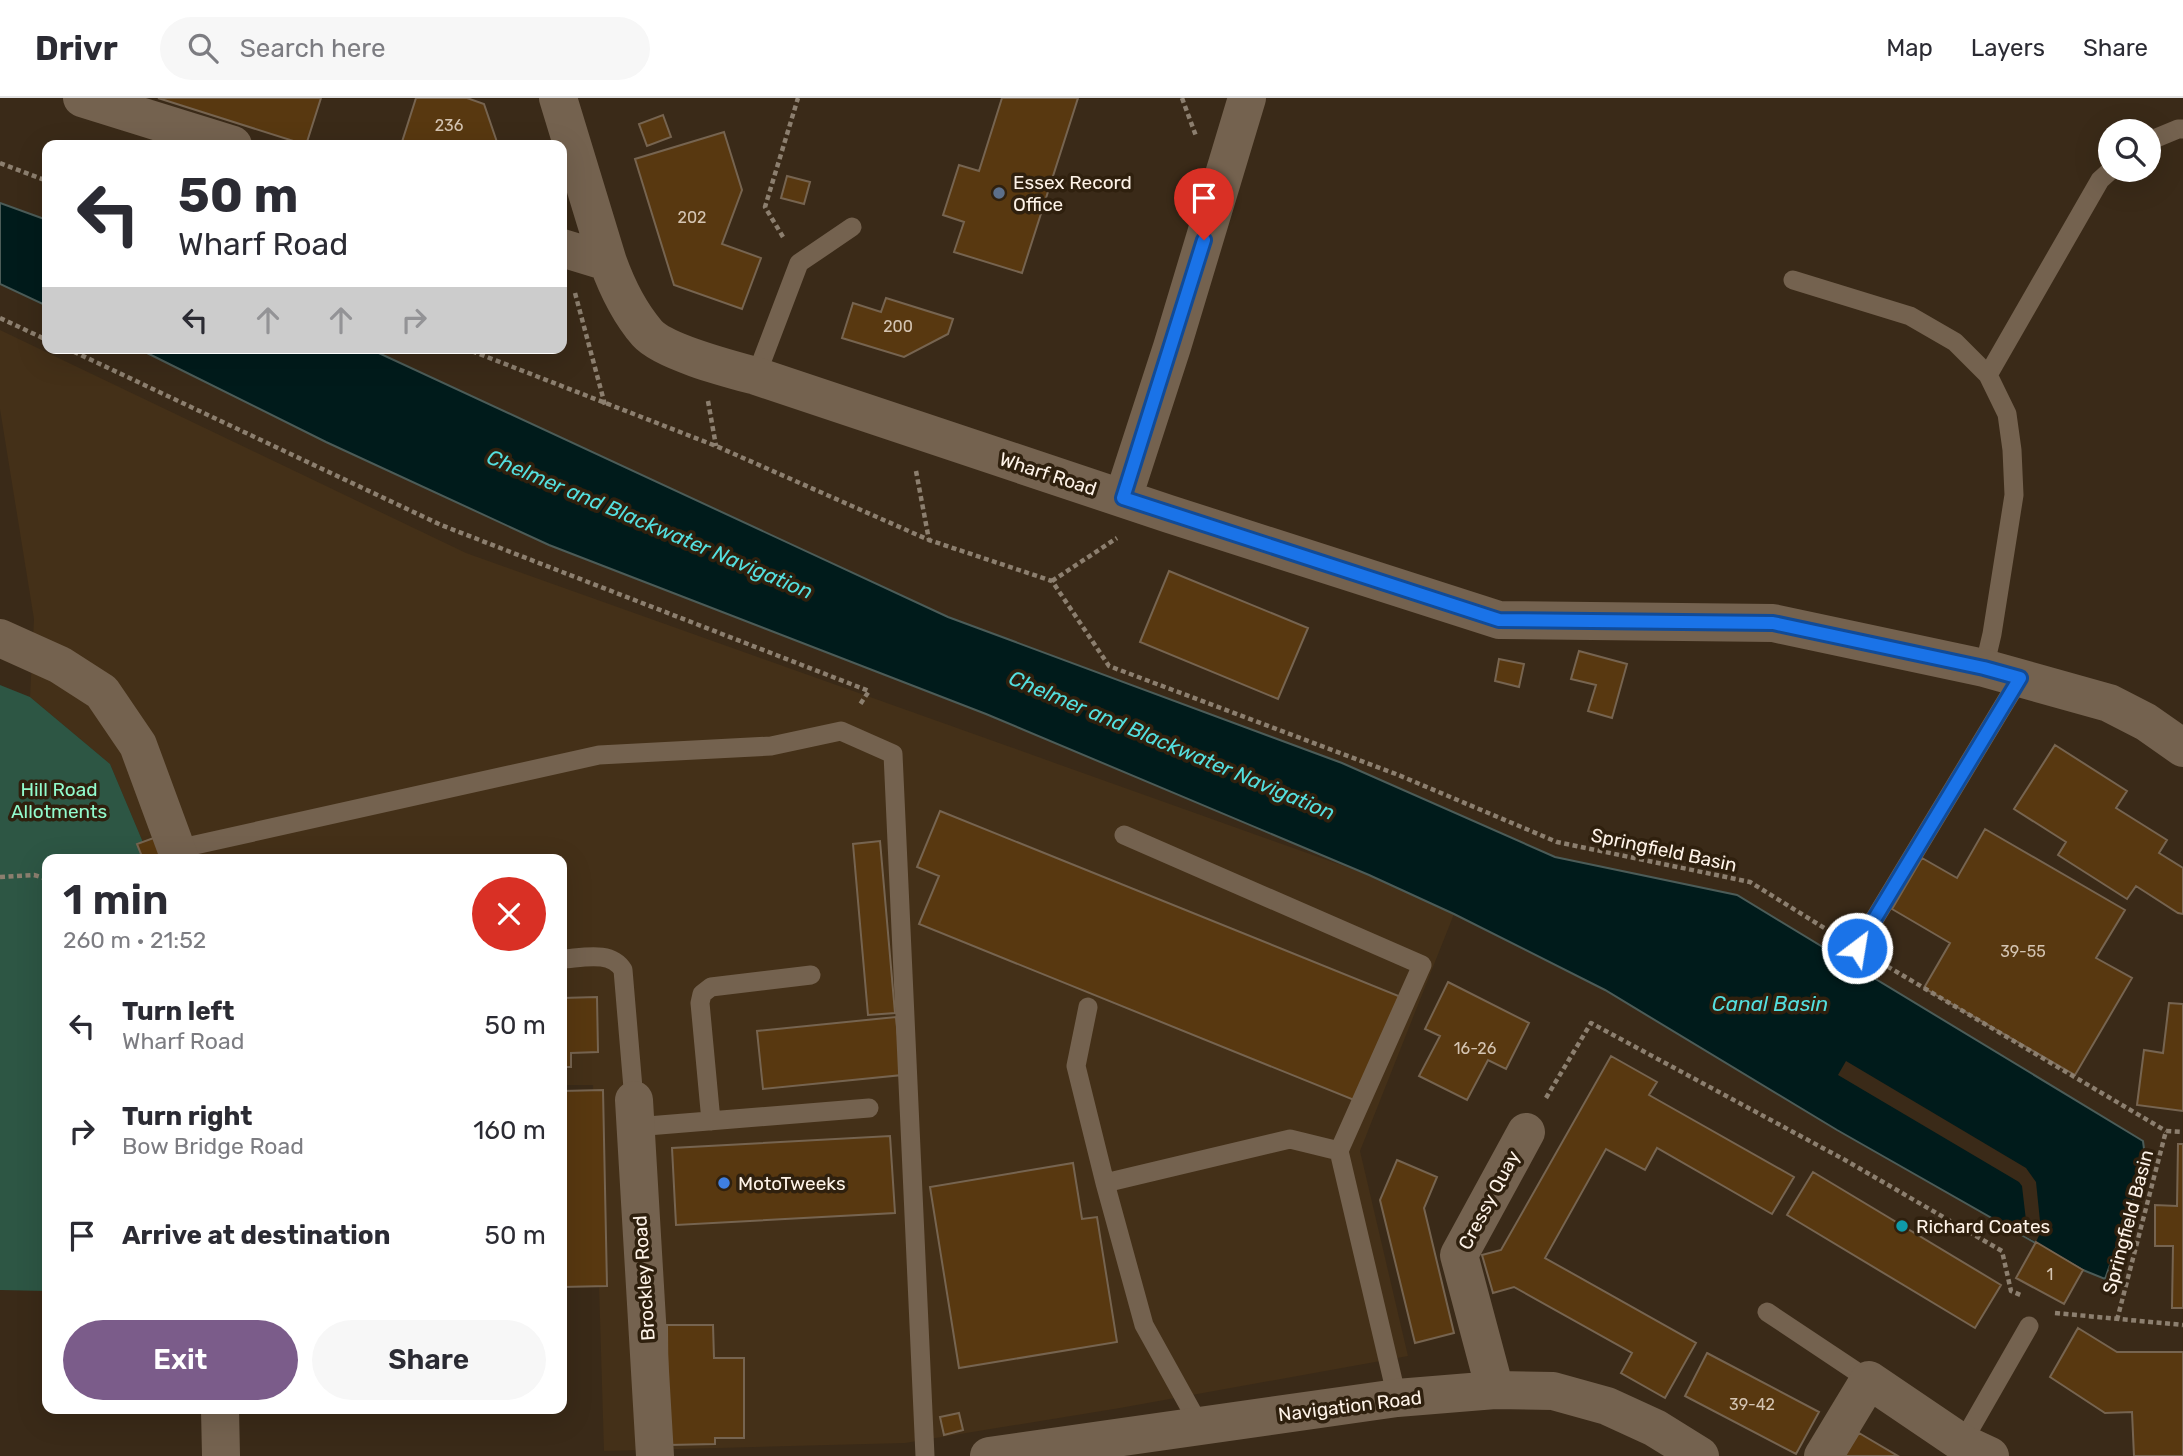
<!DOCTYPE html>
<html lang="en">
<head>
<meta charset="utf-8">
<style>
	:root { --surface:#fff; --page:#f7f7f7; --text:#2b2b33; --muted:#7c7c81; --line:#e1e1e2; --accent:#7b5c8a }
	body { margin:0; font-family:Rubik,sans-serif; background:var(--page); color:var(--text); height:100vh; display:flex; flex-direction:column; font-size:26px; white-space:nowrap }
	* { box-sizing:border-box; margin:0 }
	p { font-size:23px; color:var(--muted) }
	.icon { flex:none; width:38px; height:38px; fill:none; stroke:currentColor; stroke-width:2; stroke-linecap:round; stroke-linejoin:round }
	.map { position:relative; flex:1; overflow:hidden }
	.drawer { position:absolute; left:42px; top:756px; width:525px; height:560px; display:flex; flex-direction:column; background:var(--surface); border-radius:14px; box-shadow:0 7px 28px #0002 }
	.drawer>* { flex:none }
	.hud { position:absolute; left:42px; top:42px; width:525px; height:214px; border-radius:14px; box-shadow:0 7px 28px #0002; background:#fff; color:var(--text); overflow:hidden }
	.controls { position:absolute; left:2098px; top:21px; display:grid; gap:14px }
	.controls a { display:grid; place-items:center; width:63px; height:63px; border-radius:50%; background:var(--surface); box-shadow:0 7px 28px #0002; font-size:35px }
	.pin { position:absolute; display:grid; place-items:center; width:60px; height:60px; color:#fff; margin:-72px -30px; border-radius:50% 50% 50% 0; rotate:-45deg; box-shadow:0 0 7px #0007 }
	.pin .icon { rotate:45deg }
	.me { position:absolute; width:77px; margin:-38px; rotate:31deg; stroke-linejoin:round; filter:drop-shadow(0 0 5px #0008) }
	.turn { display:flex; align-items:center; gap:24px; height:147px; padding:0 21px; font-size:32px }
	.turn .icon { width:91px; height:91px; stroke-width:2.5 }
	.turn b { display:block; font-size:49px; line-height:60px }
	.lanes { display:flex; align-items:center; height:66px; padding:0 21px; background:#0003; justify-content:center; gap:35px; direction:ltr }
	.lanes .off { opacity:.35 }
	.round { display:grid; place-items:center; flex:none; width:74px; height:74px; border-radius:37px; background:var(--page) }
	.head { display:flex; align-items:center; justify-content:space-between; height:119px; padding:0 21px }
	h1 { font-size:42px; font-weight:600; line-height:52px }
	.action { display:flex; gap:14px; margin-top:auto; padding:14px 21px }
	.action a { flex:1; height:80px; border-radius:42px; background:var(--accent); color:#fff; font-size:28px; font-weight:600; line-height:80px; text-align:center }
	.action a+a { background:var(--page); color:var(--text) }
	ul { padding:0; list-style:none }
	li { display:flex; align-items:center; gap:21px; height:105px; padding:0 21px }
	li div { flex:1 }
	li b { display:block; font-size:26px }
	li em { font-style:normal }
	header { display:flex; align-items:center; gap:42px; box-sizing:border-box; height:98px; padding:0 35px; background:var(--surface); border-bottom:2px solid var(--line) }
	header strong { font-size:33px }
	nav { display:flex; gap:38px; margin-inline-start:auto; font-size:24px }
	.search { width:490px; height:63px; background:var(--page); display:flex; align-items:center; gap:18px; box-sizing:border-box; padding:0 24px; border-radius:38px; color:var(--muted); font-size:26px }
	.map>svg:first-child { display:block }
</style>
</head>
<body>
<header>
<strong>Drivr</strong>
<div class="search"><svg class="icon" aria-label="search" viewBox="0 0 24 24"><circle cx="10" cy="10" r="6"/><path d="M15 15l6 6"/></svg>Search here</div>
<nav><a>Map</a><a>Layers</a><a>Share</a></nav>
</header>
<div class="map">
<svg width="2183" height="1358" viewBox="0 0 2183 1358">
	<rect width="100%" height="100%" fill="#3a2a18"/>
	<path fill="#443018" d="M0,232L466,455L1369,777L1454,816L1360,1053L1408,1258L1120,1310L905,1345L604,1353L593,987H562V761H150L110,666L30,599L34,521L0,311Z"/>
	<path fill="#2d5644" d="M0,587L30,599L110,666L150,761H47V1193L0,1192Z"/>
	<path fill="#001b1b" stroke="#4c5c58" stroke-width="2" d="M0,105L47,122V208L0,186Z
		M137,250H368L948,519L1342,665L1555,759L1737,797L2143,1043L2146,1066L2105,1181L2083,1172L1837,1032L1605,892L1454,816L1369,777L986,616L549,447L326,344Z"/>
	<path fill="#3a2a18" d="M1846,963L2026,1070L2036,1084L2041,1133L2036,1144L2023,1137L2027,1131L2022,1088L2019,1084L1838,977Z"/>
	<path fill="#583810" stroke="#766450" stroke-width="2" d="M158,0H321L306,47Z
		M416,0H467L484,6L498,47H401Z
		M1002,0H1078L1022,175L954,154L964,124L943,117L959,67L979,73Z
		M663,17L671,39L647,48L639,26Z
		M724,34L742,92L722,146L761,160L742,211L674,187L635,61Z
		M787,78L810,84L804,106L781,100Z
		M886,200L953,221L948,236L904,259L842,240L853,205L881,214Z
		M1169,473L1308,530L1278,601L1140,544Z
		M1579,553L1627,566L1612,620L1588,613L1596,587L1571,581Z
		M1499,561L1524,566L1519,589L1495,583Z
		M2055,647L2127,693L2116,710L2167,742L2159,755L2183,770V816L2178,815L2136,788L2127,801L2058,757L2066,744L2014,711Z
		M940,713L1401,899L1359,1004L919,826L939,778L917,769Z
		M1985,731L2125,812L2096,860L2132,880L2075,977L1924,890L1950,845L1892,811L1922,760L1957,780Z
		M159,738L168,761H143L137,746Z
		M880,743L895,915L868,917L853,746Z
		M1448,884L1529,925L1506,971L1488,962L1467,1002L1419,978L1440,938L1425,931Z
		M597,899L598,954L571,955V969H562V900Z
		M2169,905L2183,906V1013L2137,1007L2144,952L2163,955Z
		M896,919L902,977L763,991L757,933Z
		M1611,958L1657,984L1649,997L1794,1079L1772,1116L1657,1050L1645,1072L1606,1051L1545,1160L1696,1245L1665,1300L1621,1275L1632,1255L1514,1189L1493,1195L1482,1157L1501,1152Z
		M603,992L607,1188L562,1189V993Z
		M890,1038L895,1115L676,1127L672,1050Z
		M2178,1046H2183V1210H2172L2173,1148H2155V1107L2177,1108Z
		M1397,1062L1437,1079L1424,1110L1454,1235L1415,1245L1380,1102Z
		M1073,1065L1082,1121L1097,1119L1117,1244L959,1270L930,1089Z
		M1813,1074L2001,1187L1975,1230L1787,1117Z
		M2036,1144L2083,1172L2064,1206L2016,1180Z
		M667,1227H713L714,1260H744V1340H715V1346L668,1347Z
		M2078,1230L2117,1254H2183V1358H2134L2132,1314L2105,1315L2050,1279Z
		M1707,1255L1819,1314L1796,1356L1685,1298Z
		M959,1315L963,1332L944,1337L940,1319Z
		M1859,1335L1898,1358H1845Z"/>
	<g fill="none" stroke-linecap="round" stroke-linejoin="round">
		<path stroke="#8c7f6f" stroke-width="4.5" stroke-dasharray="5 3.5" stroke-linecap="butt" d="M1182,0L1196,38
			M0,65L47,83
			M783,139L765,109L798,0
			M575,195L605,307
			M0,220L47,242
			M66,250L441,427L869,593L859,608
			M464,250L716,348L929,442L1052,483L1109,568L1396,676L1557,744L1750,784L1834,836
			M708,303L716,348
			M916,373L929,442
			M1052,483L1117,440
			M0,779L34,777L47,781
			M1880,864L2166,1033
			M1546,1000L1591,925L1845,1062L2002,1153L2011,1193L2023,1198
			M2055,1215L2183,1227
			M2117,1222L2166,1033L2183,1034"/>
		<path stroke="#74624f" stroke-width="19" d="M2149,43L2178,31H2183
			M1793,182L1910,218L1955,244L1988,277L2007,316L2012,352L2014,397L1992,536L1984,570
			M1988,277L2100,82L2111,72
			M756,278L799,165L852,129
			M1124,737L1422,867L1339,1053
			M177,751L599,657L771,648L841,633L893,656L925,1358
			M1857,850L2020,580
			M562,861C582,860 611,852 623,872L634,1002
			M1088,909L1076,968L1105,1085L1144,1227L1200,1328
			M711,1023L700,905L702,896L711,889L811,877
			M635,1029L869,1010
			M1105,1085L1290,1041L1339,1053L1397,1300
			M1767,1214L1869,1282
			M1962,1345L2029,1228"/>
		<path stroke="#74624f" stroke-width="38" d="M82,0L233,47
			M558,0L608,164
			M562,150L608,164C617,189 629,214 647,235C664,254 730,271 756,278L1169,416L1499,522L1773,525L1984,570L2109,605L2146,624L2183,650
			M1123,400L1172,249L1247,0
			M0,540L60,567L102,594L138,647L180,761
			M634,1002L655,1358
			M1495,1292L1459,1157L1526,1034
			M220,1311L221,1358
			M989,1358L1397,1300L1495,1292L1553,1293L1607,1308L1655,1330L1700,1358
			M1823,1358L1869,1282L1962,1345L1990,1358"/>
	</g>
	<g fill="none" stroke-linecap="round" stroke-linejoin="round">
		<defs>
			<path id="route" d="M1204,142L1123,400L1499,522L1773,525L1984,570L2020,580L1857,850"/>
		</defs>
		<use href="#route" stroke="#114b97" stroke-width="18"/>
		<use href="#route" stroke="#1a73e8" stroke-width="12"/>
	</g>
	<circle fill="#5c6f8a" stroke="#2f200e" stroke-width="2.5" cx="999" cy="95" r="7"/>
	<circle fill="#3f7fe0" stroke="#2f200e" stroke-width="2.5" cx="724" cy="1085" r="7"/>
	<circle fill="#0f9aa8" stroke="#2f200e" stroke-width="2.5" cx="1902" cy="1128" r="7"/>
	<g text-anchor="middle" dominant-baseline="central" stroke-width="7" stroke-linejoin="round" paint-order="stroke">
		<g font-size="16" fill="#d4c4b2">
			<text x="449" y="27">236</text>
			<text x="692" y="119">202</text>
			<text x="898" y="228">200</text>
			<text x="2023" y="853">39-55</text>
			<text x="1475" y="950">16-26</text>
			<text x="2050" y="1176">1</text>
			<text x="1752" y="1306">39-42</text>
		</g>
		<g font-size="19" fill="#fef3e8" stroke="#2f200e" text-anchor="start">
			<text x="1013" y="84">Essex Record<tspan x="1013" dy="22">Office</tspan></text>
			<text x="738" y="1085">MotoTweeks</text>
			<text x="1916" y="1128">Richard Coates</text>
		</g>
		<g font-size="19" fill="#fef3e8" stroke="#2f200e">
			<text transform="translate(1048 376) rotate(18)">Wharf Road</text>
			<text transform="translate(1664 752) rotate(12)">Springfield Basin</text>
			<text transform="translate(1489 1102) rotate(-62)">Cressy Quay</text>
			<text transform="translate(2128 1124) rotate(-75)">Springfield Basin</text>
			<text transform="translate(644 1180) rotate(-94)">Brockley Road</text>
			<text transform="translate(1350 1308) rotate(-7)">Navigation Road</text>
		</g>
		<g font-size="19" fill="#92fbcd" stroke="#2f200e">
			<text x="59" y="691">Hill Road<tspan x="59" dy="22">Allotments</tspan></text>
		</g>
		<g font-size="21" font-style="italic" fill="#54dfdf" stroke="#2f200e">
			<text transform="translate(650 426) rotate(23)">Chelmer and Blackwater Navigation</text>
			<text transform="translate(1172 647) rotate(23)">Chelmer and Blackwater Navigation</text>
			<text x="1770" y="905">Canal Basin</text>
		</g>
	</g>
</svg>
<div class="controls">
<a><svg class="icon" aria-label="search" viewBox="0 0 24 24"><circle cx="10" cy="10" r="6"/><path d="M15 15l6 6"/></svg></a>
</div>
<div class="pin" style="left:1204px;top:142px;background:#d93025"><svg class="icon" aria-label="arrive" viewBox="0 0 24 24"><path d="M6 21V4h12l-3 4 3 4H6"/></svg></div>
<svg class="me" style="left:1857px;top:850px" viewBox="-20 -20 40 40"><circle r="17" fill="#1a73e8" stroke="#fff" stroke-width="3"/><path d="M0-11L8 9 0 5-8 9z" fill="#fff"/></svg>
<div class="hud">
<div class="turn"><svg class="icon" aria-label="left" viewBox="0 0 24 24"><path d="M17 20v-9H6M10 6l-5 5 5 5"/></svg><div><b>50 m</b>Wharf Road</div></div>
<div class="lanes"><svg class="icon" aria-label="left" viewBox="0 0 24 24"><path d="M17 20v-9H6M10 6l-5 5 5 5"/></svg><svg class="icon off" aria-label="ahead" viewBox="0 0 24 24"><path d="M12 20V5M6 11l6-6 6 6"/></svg><svg class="icon off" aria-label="ahead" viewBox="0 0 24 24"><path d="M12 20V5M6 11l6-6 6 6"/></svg><svg class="icon off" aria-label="right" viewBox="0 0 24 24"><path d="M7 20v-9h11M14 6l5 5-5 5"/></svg></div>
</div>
<section class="drawer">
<div class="head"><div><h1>1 min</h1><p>260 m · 21:52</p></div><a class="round" style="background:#d93025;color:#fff"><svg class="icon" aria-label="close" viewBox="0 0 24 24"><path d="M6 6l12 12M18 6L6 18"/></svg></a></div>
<ul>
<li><svg class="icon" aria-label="left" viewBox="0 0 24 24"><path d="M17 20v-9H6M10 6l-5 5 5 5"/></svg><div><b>Turn left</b><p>Wharf Road</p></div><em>50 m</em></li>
<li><svg class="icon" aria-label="right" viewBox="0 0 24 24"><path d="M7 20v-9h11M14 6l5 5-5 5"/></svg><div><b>Turn right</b><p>Bow Bridge Road</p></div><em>160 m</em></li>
<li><svg class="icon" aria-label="arrive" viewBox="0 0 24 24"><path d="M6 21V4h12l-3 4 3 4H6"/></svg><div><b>Arrive at destination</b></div><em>50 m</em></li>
</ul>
<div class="action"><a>Exit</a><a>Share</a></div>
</section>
</div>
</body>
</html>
